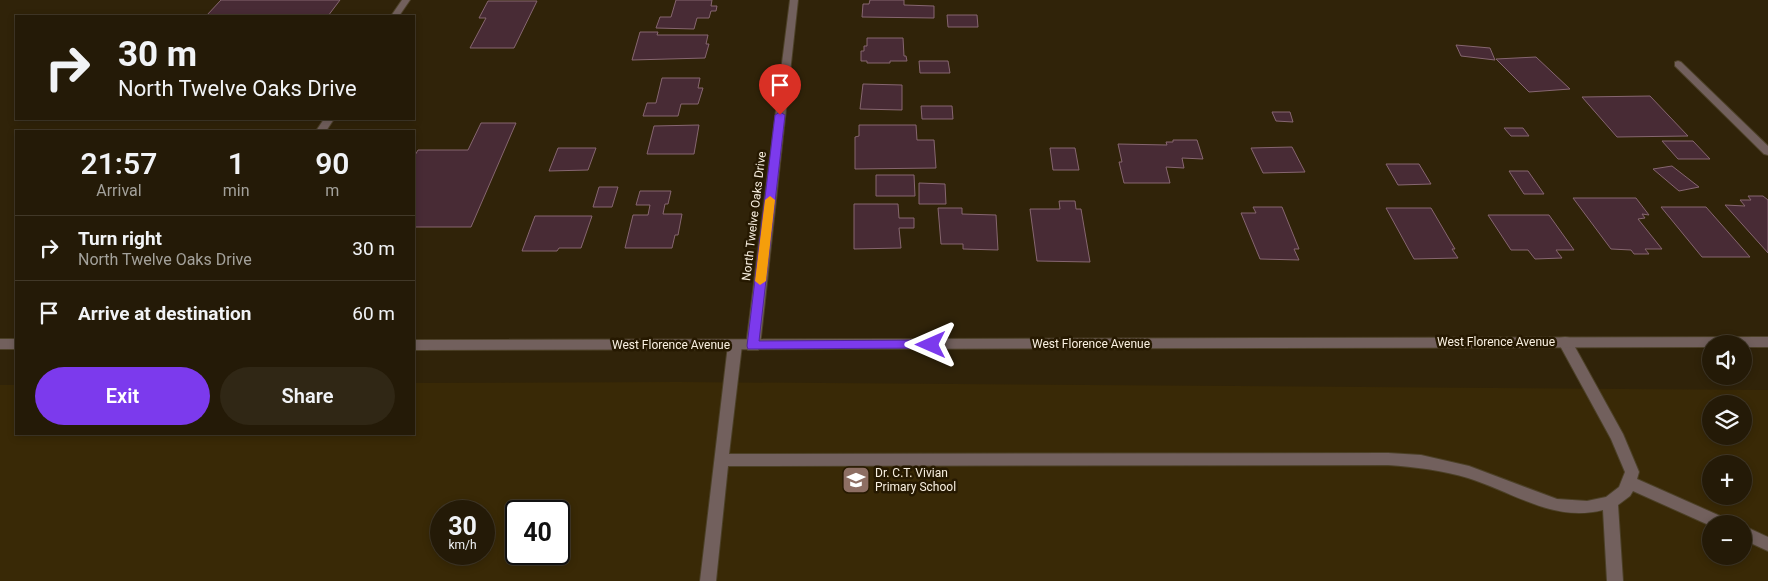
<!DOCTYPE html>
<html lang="en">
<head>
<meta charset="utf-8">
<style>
	:root { --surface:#241a07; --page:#302715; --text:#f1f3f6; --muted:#a3a19b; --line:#413828; --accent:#7c3aed }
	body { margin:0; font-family:Roboto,sans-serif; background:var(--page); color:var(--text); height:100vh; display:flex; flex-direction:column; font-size:19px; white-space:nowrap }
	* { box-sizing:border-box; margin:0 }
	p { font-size:16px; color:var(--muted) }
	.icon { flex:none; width:28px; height:28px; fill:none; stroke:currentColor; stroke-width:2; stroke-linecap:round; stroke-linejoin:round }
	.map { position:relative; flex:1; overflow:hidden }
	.sheet { position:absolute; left:15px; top:130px; width:400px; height:305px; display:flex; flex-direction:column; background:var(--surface); border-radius:0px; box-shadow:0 2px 8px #0003,0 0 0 1px var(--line) }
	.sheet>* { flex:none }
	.hud { position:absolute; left:15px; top:15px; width:400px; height:105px; border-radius:0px; box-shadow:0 2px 8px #0003,0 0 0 1px var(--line); background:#241a07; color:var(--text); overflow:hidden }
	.tools { position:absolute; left:1702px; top:335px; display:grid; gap:10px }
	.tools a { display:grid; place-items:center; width:50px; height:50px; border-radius:50%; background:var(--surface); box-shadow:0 2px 8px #0003,0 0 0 1px var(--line); font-size:25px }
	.speed { position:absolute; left:430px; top:500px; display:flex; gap:10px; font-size:25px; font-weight:700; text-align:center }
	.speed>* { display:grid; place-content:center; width:65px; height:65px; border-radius:50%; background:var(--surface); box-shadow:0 2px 8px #0003,0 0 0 1px var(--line); line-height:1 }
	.speed small { font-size:12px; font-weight:400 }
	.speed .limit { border:2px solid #111; border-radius:8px; background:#fff; color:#111 }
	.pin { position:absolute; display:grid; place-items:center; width:42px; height:42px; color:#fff; margin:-51px -21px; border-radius:50% 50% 50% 0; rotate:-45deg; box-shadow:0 0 5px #0007 }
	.pin .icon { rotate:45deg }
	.me { position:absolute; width:55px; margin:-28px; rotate:270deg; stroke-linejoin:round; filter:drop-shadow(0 0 4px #0008) }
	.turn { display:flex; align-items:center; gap:18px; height:105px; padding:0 20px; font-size:22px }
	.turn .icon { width:65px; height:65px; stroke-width:2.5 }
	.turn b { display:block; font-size:35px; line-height:42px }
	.eta { display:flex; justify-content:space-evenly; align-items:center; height:85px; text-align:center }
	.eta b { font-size:30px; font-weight:600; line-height:35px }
	.primary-button { display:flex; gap:10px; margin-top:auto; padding:10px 20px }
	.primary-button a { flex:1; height:58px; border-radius:30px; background:var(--accent); color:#fff; font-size:20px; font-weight:600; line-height:58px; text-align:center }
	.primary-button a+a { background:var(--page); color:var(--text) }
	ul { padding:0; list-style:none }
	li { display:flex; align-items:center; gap:15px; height:65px; padding:0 20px; border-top:1px solid var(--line) }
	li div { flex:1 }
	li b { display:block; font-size:19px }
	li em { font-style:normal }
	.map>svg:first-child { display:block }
</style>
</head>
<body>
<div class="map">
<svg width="1768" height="581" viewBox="0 0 1768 581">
	<rect width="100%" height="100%" fill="#302309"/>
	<path fill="#392906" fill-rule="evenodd" d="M678,382L1768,390V581H0V385H16V434H414V383ZM1711,404H1744V436H1711ZM1711,464H1744V496H1711ZM441,511H484V554H441ZM516,511H559V554H516ZM1711,524H1744V556H1711Z"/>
	<path fill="#482b35" stroke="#866670" d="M221,0H340L328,16H206Z
		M676,0H712L711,6H717L716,11H711L709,18H697L694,29L656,28L660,17H671Z
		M870,0H904V5L934,6V18L862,17L863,4H869Z
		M488,1H537L514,48H470L486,18H479Z
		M947,15H977L978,27H948Z
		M640,32H658L657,35H708L706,44H709L705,58L632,60Z
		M867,38H903L904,56H906L907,61H890V63H867V61H861V51H864V46H867Z
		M1456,45L1490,48L1495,60L1461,56Z
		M1536,57L1570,89L1529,92L1496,59Z
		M919,61H948L950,73H920Z
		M662,78H700L698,88H703L698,104H681L678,116H643L647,103H656Z
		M863,84L902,85V110L860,109Z
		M1650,96L1688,136L1617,137L1582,97Z
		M921,106H952L953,119H922Z
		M1272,112H1290L1293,122L1276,121Z
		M481,123H516L471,227H414V157L418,150H468Z
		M699,125L694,154H647L654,126Z
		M859,125H916L917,140H934L936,168L855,169V137L859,136Z
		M1504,128H1523L1529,136H1511Z
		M1173,140H1197L1203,159L1182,158L1184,168L1166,167L1170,183H1124L1119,162H1122L1118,144L1167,145L1166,142H1173Z
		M1662,141H1693L1710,159H1678Z
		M1292,147L1305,172L1263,173L1251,148Z
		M558,148H596L588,170L549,171Z
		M1050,148H1075L1079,170H1053Z
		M1386,164H1419L1431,184L1398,185Z
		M1672,166L1699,187L1679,191L1653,169Z
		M1509,171H1528L1544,194H1524Z
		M876,175H914L915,196H876Z
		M919,183L945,184L946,204H919Z
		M599,187H618L612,207H593Z
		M640,191H671L668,204H665L663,214H682L678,235H675L672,248H625L633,215H648L650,205H636Z
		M1748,196H1763L1768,200V253L1725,205L1745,206L1740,200H1751Z
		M1573,198H1636L1649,215L1642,214L1645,218L1638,219L1662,249H1645L1649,254H1634L1631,250L1611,249Z
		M1059,201H1075L1076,209H1081L1090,262L1037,261L1030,209H1060Z
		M854,204H898L899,218H914V228H899L901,248L854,249Z
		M1253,207H1282L1299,249H1294L1299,260L1260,259L1241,213H1256Z
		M1661,207H1706L1750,257H1702Z
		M938,208H962V214L996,215L998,250L963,249V244H941Z
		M1386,208H1431L1455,249H1452L1458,258L1414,259Z
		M1488,215H1549L1574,250H1556L1562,258L1535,259L1528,250H1511Z
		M535,216H592L581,248H559L557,251H522Z"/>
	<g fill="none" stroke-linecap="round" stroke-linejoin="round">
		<defs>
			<path id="service" d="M1565,337L1570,338L1623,434L1639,472L1637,479L1727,519L1730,524H1711V526L1633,491L1630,496L1618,505L1623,581H1607L1603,510C1554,523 1513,492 1468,478C1442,470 1415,467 1388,465L728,466L716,581H700L728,345L730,341H740L742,345L729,454L1388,453L1421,455L1469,466L1557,499L1587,501L1606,497L1619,487L1625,472L1611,439L1558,342L1560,338Z
				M1744,526L1768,537V551L1744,540Z"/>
			<path id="minor" d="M402,0H410L399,16H391Z
				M790,0H798L760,346L758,350H748L746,346Z
				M1678,61L1681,62L1768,146V155L1764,154L1675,66V62Z
				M324,119H334L326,131H316Z"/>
			<path id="tertiary" d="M1768,337V347H1744V344H1711V347L414,350V340Z
				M0,339H16V349H0Z"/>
		</defs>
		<use href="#service" stroke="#4c4027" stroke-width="2"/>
		<use href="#minor" stroke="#4c4027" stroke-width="2"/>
		<use href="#tertiary" stroke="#4c4027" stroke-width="2"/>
		<use href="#service" fill="#72605d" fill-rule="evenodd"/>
		<use href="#minor" fill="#72605d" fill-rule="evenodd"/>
		<use href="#tertiary" fill="#72605d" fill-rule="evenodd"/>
	</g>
	<path fill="#7c3aed" stroke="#51269a" d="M780,112L785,115L759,341L931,340L935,342L937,345L935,348L748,349L747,346L775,115Z"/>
	<path fill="#f59e0b" d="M770,196L775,200L766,281L760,285L755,281L765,200Z"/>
	<defs>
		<symbol id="school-square" viewBox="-11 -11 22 22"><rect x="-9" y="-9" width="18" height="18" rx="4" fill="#8d6e63" stroke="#261901"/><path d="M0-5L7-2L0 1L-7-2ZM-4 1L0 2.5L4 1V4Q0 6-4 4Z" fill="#fff"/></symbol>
	</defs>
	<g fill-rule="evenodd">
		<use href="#school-square" x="840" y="464" width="32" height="32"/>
	</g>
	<g text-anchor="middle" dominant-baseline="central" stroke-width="5" stroke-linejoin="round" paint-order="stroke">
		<g font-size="12" fill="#f9f0e1" stroke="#261901">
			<text transform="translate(754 216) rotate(-83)">North Twelve Oaks Drive</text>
			<text x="1496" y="342">West Florence Avenue</text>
			<text x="1091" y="344">West Florence Avenue</text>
			<text x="671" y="345">West Florence Avenue</text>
		</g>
		<g font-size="12" fill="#f9f0e1" stroke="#261901" text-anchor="start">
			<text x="875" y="473">Dr. C.T. Vivian<tspan x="875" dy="14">Primary School</tspan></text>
		</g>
	</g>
</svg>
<div class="tools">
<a><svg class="icon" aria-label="sound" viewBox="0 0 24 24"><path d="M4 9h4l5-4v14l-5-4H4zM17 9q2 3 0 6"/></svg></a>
<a><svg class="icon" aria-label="layers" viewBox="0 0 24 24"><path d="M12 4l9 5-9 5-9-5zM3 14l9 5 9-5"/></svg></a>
<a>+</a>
<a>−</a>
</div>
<div class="speed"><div>30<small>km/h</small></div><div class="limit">40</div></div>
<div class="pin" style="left:780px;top:115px;background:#d93025"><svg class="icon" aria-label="arrive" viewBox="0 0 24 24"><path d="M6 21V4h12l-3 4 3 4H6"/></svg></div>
<svg class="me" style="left:931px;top:345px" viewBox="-20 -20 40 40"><path d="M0-17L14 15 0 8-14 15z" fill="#7c3aed" stroke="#fff" stroke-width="4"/></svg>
<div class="hud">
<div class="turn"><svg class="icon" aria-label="right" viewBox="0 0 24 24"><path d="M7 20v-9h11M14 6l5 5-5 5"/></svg><div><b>30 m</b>North Twelve Oaks Drive</div></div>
</div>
<section class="sheet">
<div class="eta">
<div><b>21:57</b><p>Arrival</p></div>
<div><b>1</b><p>min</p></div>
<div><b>90</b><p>m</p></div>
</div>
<ul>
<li><svg class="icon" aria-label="right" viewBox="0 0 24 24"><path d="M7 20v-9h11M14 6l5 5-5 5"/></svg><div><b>Turn right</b><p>North Twelve Oaks Drive</p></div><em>30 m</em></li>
<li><svg class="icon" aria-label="arrive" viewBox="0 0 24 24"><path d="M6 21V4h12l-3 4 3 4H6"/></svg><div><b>Arrive at destination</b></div><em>60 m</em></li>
</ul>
<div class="primary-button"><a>Exit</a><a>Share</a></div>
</section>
</div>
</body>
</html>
